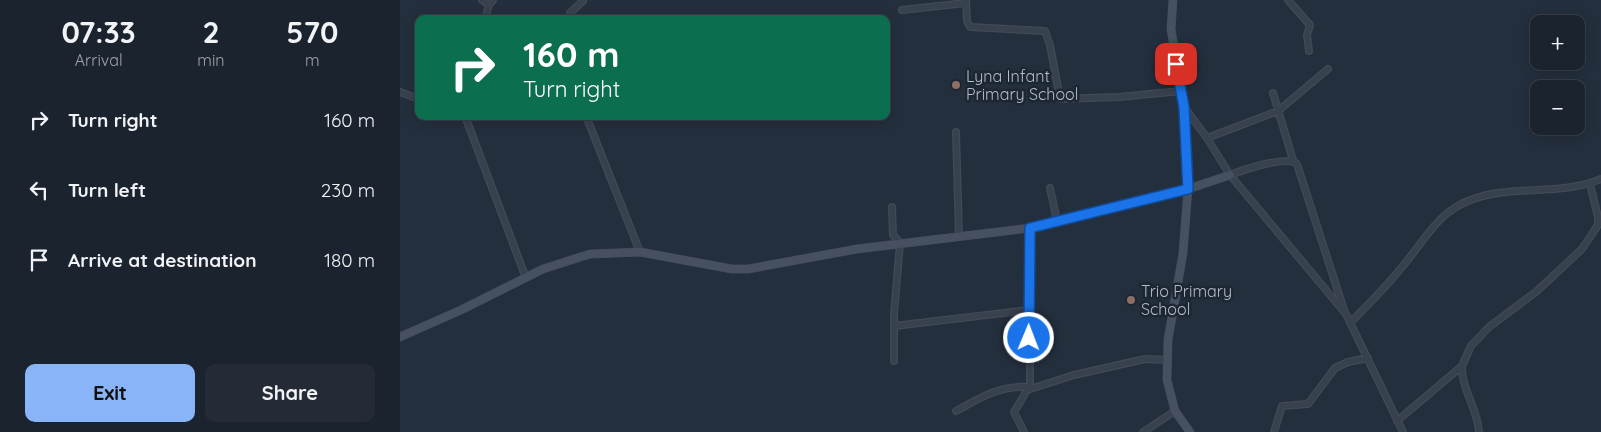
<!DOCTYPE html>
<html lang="en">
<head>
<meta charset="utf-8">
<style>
	:root { --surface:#1b232e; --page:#242b36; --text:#f1f3f6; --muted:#a0a4aa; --line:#39404a; --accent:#8ab4f8 }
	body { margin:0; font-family:Quicksand,sans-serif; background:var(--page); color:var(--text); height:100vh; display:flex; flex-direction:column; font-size:19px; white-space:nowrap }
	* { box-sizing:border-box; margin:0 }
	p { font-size:16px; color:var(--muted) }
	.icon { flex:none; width:28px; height:28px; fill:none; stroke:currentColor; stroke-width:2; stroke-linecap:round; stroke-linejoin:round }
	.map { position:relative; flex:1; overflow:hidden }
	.panel { display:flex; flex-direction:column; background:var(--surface); width:400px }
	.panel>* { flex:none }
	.top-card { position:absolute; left:15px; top:15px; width:475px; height:105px; border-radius:10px; box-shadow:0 2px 12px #0003,0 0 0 1px var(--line); background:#0b6e4f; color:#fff; overflow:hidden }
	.controls { position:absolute; left:1130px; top:15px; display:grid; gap:10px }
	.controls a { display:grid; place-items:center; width:55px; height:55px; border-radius:10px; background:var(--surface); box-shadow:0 2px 12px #0003,0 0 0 1px var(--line); font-size:25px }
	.pin { position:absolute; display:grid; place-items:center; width:42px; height:42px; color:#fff; margin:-21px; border-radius:10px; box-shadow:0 2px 8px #0006 }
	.me { position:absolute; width:55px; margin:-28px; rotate:1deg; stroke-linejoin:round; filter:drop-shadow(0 0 4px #0008) }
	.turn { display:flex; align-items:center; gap:18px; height:105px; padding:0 25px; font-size:22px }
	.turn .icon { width:65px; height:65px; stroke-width:2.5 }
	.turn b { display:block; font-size:35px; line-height:42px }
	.eta { display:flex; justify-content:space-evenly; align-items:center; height:85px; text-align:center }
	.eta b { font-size:30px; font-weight:800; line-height:35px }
	.primary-button { display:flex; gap:10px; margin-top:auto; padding:10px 25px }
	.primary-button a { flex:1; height:58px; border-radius:10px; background:var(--accent); color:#111; font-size:20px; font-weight:800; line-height:58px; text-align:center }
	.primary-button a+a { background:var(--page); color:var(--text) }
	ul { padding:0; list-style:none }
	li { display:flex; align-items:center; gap:15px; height:70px; padding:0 25px }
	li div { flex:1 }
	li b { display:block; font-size:19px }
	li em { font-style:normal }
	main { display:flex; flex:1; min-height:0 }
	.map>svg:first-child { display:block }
</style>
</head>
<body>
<main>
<section class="panel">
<div class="eta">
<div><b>07:33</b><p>Arrival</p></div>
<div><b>2</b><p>min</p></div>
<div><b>570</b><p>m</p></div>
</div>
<ul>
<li><svg class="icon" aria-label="right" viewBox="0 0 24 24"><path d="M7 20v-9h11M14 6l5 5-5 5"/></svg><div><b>Turn right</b></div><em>160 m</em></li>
<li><svg class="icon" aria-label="left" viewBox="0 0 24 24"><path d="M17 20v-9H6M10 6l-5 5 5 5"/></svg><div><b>Turn left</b></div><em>230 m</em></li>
<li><svg class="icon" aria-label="arrive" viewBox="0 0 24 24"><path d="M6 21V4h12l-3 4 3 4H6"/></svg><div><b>Arrive at destination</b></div><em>180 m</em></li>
</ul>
<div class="primary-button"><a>Exit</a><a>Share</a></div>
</section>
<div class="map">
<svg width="1201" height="432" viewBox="0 0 1201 432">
	<rect width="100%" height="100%" fill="#242f3e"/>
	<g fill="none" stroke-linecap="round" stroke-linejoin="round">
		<defs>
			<path id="street" d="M82,0L89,5
				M566,0L567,21L570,27L645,31L650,45L660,99L719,97L781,91
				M888,0L910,25L907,35L909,51
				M502,10L566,3
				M85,19L89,5L93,0
				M169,19L170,13L183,1L181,0
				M0,92L19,99
				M873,93L893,160
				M784,107L807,138L830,175L946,314L1003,432
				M65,116L126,278
				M186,116L240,252
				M556,132L559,237
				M807,138L878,111L928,69
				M830,175C843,170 886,155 897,164L944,310
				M650,188L657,221
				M492,207L493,235L500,243L494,314V361
				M630,228V389L674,375L745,359L767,360
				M950,323C968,305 986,287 1002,267C1030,234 1040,205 1087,195C1124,187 1166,194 1201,179
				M494,326L629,310
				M1062,366C1061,389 1078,409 1079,432
				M556,411C580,398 600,385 629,387L614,412L624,432
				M997,421L1062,366L1071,346L1089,327L1137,291L1182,249L1198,225V217L1190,184
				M743,432L775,411
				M874,432L882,406L908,404L935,368L948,362L968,358"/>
			<path id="secondary" d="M773,0L771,29L784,107L788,189L783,253L768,340L767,380L775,411L790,432
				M0,337L61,310L143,269L190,254L240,252L332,269H348L457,249L630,228L788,189L830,175"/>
		</defs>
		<use href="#street" stroke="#414a57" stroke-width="8"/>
		<use href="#secondary" stroke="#414a57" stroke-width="9"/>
		<use href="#street" stroke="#38414e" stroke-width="5.5"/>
		<use href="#secondary" stroke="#465061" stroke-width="8"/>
	</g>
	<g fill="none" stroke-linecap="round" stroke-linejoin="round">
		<defs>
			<path id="route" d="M629,338L630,228L788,189L784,107L776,64"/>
		</defs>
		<use href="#route" stroke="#114b97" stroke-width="12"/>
		<use href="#route" stroke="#1a73e8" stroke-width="9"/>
	</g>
	<g fill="#8d6e63" stroke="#1d2633" stroke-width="2">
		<circle cx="556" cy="85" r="5"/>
		<circle cx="731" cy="300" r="5"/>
	</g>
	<g text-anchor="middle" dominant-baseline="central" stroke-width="5" stroke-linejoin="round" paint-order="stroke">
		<g font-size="16" fill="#b4bcc9" stroke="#1d2633" text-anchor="start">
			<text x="566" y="76">Lyna Infant<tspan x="566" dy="18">Primary School</tspan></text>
			<text x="741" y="291">Trio Primary<tspan x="741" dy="18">School</tspan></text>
		</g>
	</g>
</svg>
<div class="controls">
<a>+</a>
<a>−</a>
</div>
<div class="pin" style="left:776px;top:64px;background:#d93025"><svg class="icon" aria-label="arrive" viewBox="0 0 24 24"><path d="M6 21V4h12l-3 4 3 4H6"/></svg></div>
<svg class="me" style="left:629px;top:338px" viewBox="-20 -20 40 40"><circle r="17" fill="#1a73e8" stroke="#fff" stroke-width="3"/><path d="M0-11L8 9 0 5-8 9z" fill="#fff"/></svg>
<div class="top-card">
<div class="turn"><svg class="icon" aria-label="right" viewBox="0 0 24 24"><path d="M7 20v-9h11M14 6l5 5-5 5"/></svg><div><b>160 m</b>Turn right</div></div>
</div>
</div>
</main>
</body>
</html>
